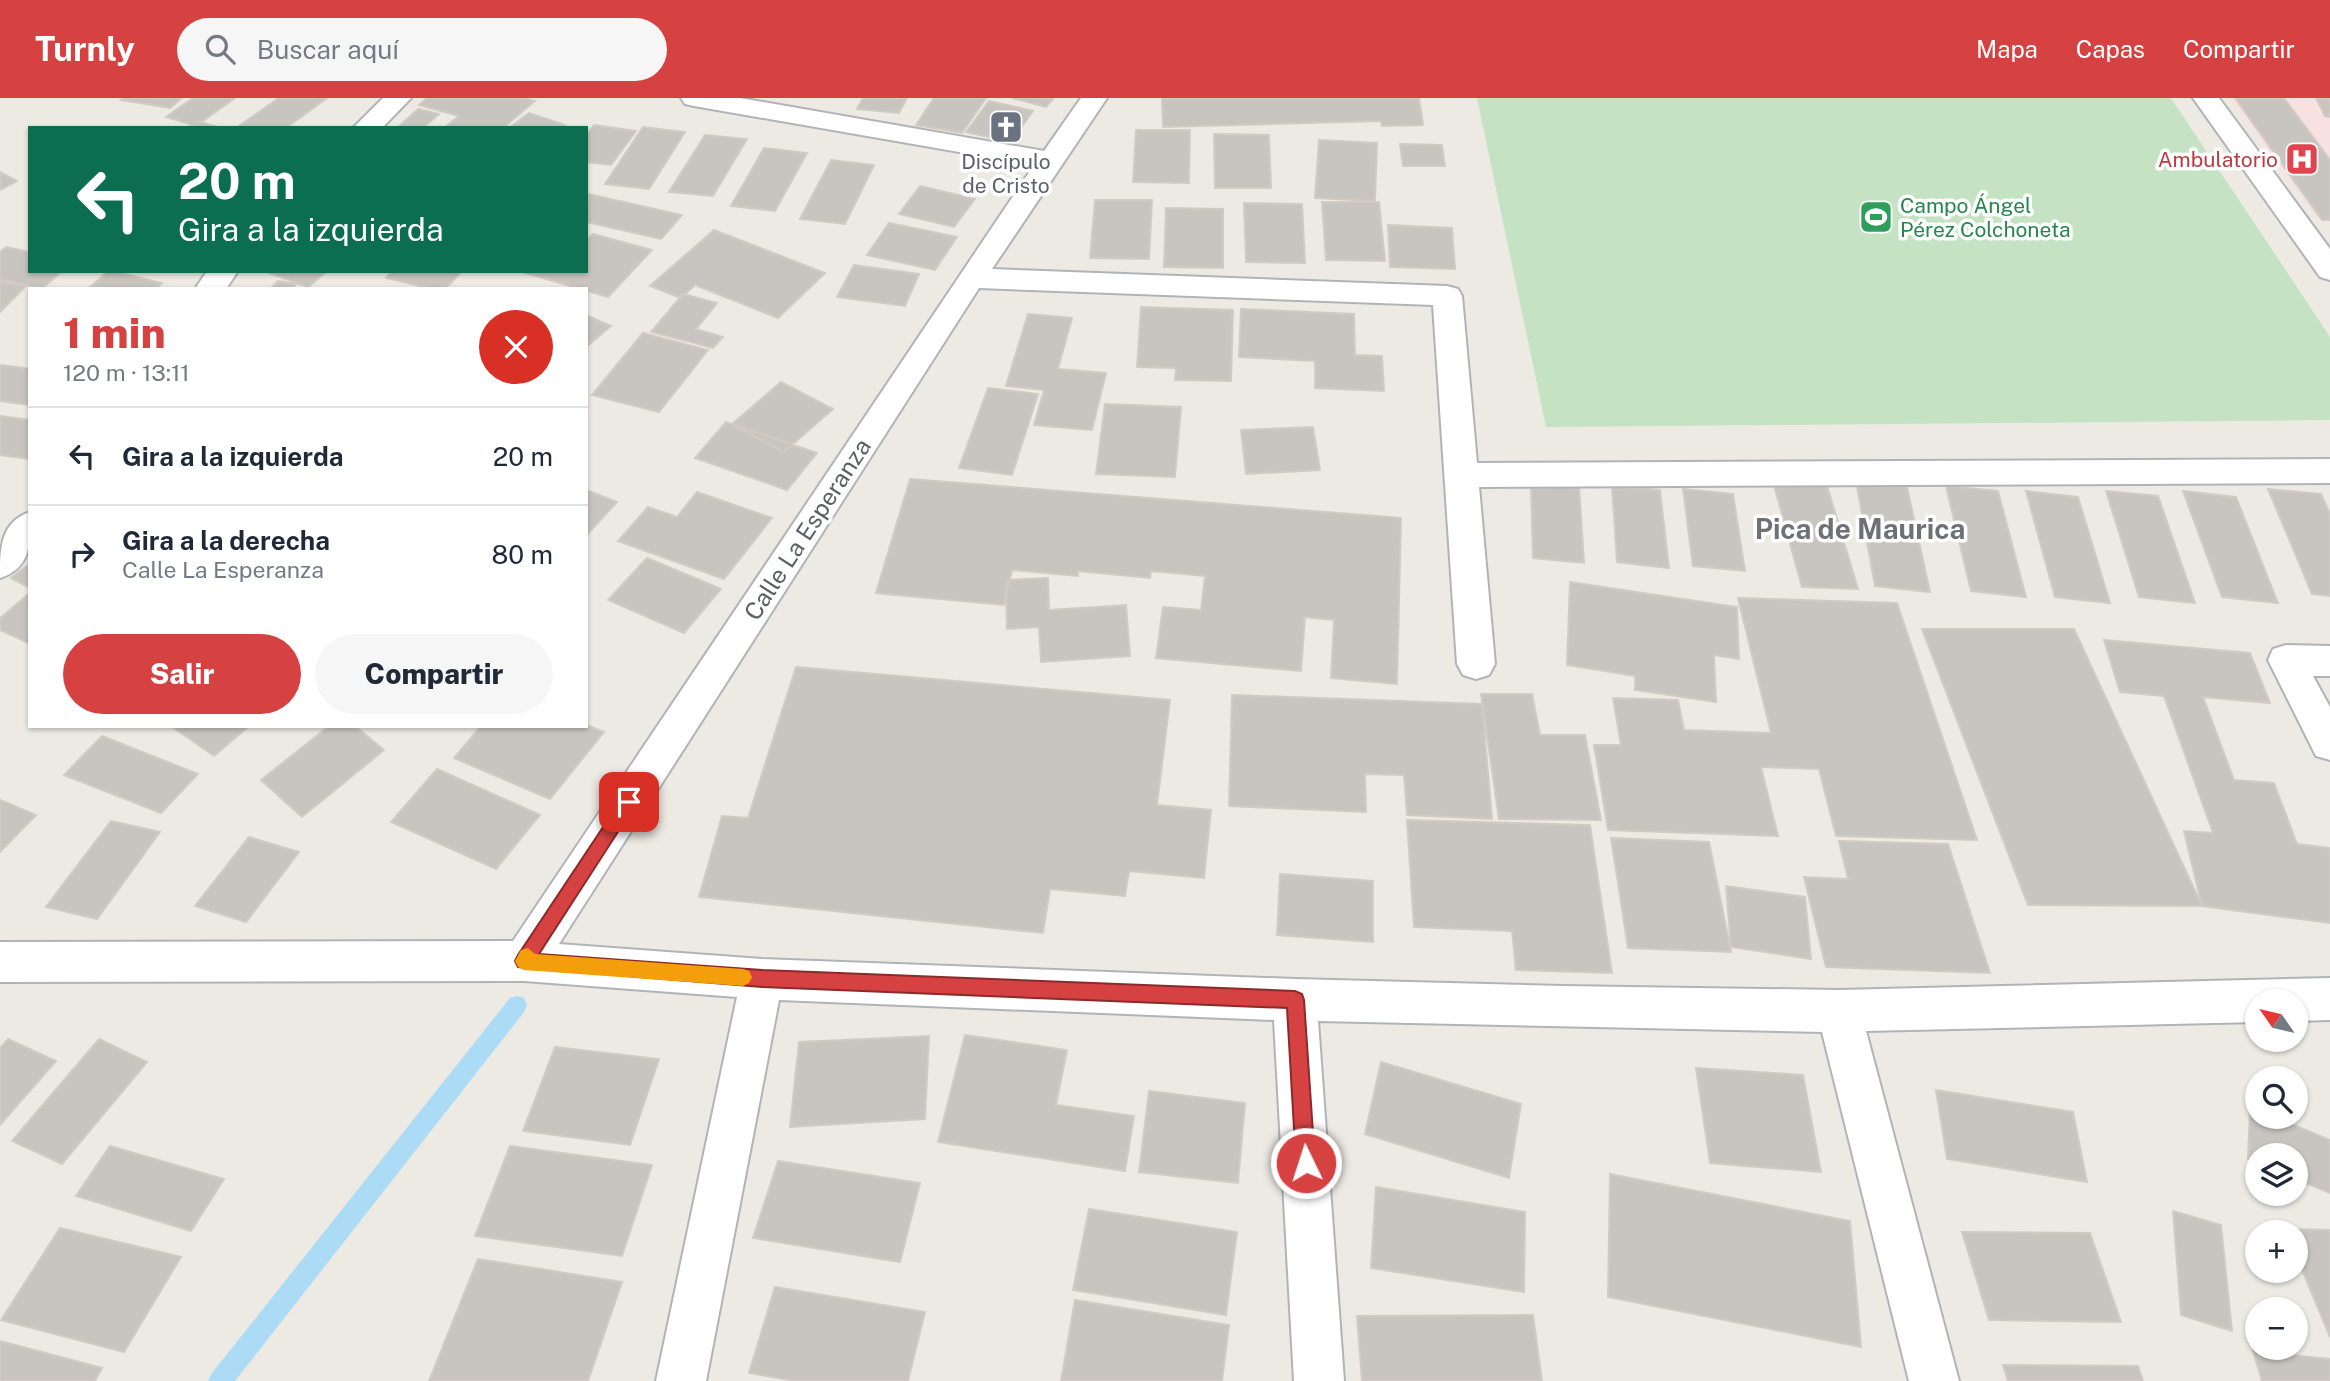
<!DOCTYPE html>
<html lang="es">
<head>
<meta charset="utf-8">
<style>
	:root { --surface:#fff; --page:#f6f6f7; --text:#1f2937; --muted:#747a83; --line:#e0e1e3; --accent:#d64141 }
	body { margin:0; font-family:"Public Sans",sans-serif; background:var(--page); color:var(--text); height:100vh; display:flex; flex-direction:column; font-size:26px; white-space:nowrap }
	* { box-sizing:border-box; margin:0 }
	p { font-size:23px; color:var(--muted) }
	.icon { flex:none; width:38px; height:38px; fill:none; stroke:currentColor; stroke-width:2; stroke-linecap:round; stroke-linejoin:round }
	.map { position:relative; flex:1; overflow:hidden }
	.side { position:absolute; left:28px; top:189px; width:560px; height:441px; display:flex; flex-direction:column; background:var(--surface); border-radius:0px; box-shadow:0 2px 5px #0004 }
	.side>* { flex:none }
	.hud { position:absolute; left:28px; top:28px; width:560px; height:147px; border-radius:0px; box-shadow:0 2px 5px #0004; background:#0b6e4f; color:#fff; overflow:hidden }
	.needle { width:46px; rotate:304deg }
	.fabs { position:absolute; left:2245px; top:891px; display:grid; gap:14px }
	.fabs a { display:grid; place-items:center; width:63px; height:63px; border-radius:50%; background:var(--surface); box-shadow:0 2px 5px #0004; font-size:35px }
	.pin { position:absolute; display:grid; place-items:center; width:60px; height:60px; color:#fff; margin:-30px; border-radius:14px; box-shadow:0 4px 10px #0006 }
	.me { position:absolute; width:77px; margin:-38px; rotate:356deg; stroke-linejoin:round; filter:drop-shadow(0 0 5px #0008) }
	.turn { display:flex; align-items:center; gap:24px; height:147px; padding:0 35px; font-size:32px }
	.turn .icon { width:91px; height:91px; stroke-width:2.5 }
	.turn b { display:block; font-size:49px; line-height:60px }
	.round { display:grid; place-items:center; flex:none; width:74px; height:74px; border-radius:37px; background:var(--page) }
	.overview { display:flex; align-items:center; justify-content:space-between; height:119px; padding:0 35px }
	h1 { font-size:42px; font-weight:800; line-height:52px; color:var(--accent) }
	.primary-button { display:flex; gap:14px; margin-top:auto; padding:14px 35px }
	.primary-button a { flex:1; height:80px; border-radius:42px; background:var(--accent); color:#fff; font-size:28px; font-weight:800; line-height:80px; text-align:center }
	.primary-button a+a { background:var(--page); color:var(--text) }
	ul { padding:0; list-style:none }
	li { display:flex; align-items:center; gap:21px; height:98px; padding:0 35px; border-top:2px solid var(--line) }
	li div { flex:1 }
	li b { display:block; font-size:26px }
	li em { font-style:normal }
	header { display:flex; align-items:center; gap:42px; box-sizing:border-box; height:98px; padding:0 35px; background:var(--accent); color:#fff }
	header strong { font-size:33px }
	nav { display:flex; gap:38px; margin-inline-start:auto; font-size:24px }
	.search { width:490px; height:63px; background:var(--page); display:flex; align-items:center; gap:18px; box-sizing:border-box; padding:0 24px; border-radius:38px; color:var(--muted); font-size:26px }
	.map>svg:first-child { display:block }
</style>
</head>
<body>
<header>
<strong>Turnly</strong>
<div class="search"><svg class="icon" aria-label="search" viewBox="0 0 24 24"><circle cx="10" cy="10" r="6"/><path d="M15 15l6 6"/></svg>Buscar aquí</div>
<nav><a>Mapa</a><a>Capas</a><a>Compartir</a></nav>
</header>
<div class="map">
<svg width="2330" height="1283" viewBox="0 0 2330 1283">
	<rect width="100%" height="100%" fill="#edeae4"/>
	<path fill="#f8e2e1" d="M2230,0H2330V122L2317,121Z"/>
	<path fill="#c5e2c3" d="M1477,0H2171L2330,239V322L1546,329Z"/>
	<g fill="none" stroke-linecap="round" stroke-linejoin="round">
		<path fill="#abdbf5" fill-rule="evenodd" d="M517,898L524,900L527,907L524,914L235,1283H208L212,1275L510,900Z"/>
	</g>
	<path fill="#c8c5c0" stroke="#d1cbc3" stroke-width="2" d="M124,0H182L170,10L121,2Z
		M193,0H235L196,28L166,19Z
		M279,0H327L286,30H236Z
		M427,0H524L535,3L503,30H444L459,18L419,7Z
		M863,0H907L899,15L857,11Z
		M934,0H986L962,35L916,27Z
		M1012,0H1054L1046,9Z
		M1162,0H1419L1423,27L1382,28L1381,23L1163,29Z
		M2235,0H2284L2330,62V122H2322Z
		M2316,0H2330V19L2325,18Z
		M989,3L1033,13L1011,44L966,34Z
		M418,11L439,16L423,30H397Z
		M529,15L565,27L561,30H509Z
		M197,23L221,30H187Z
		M594,27L636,33L611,67L586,64V37Z
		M643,29L685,34L649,91L605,86Z
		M1136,32H1190L1189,85L1133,84Z
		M1214,36L1269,37L1271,90H1215Z
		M705,37L747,41L713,98L669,94Z
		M1319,42L1377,45L1375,103L1315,100Z
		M1400,46L1442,47L1445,68H1403Z
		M764,50L807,55L775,113L731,108Z
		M831,62L874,67L845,126L800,121Z
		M0,74L17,83L0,92Z
		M920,88L975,101L954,129L899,116Z
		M588,96L682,117L661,141L586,124Z
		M1095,102H1152L1149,161L1090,160Z
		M1322,104H1379L1385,163L1326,162Z
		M1244,105L1302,106L1305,165L1246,164Z
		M1166,110L1223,111V170L1164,169Z
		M889,125L957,139L935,172L867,157Z
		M1388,127L1452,130L1455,171L1390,169Z
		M714,132L825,175L778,220L695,187L681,200L650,188Z
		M593,136L652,152L608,199L519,173H586V142Z
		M6,149L30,154V173H62L43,190L0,182V154Z
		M854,167L919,176L905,208L837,199Z
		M108,173H112L162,185L156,191H88Z
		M264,173H327L308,189Z
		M392,173H462L445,191H433L386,180Z
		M278,183L296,186L292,191H270Z
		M0,184L26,188L0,214Z
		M683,196L717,205L696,231L723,239L713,250L651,234Z
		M1141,209L1233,212L1231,283L1175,282L1176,270L1137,269Z
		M1241,211L1354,216L1355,257L1382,258L1384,293L1315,290V263L1239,259Z
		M1028,216L1072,220L1058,271L1106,275L1092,332L1034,327L1044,292L1006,288Z
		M586,217L611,228L586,249Z
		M643,235L708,252L659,314L592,297Z
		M0,267L30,271V307L0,303Z
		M781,284L833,311L784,354L732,326Z
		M988,290L1038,296L1012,377L959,370Z
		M1105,306L1181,309L1175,379L1096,376Z
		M0,318L30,322V361L0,357Z
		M726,324L817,355L787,392L695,360Z
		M1313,329L1320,372L1246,376L1241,332Z
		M1772,380L1825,381L1858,491L1802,489Z
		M910,381L1401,420L1397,586L1331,580L1334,522L1305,519L1301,573L1156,560L1163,509L1201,512L1205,478L1151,473L1150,480L1078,473V478L1012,472L1004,507L876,495Z
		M1856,383L1907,389L1930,494L1875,488Z
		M1531,384L1579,388L1584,465L1533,460Z
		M1612,388L1660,392L1669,470L1617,464Z
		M1946,388L1998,393L2026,499L1971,493Z
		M1683,391L1733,396L1745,473L1693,468Z
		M2268,391L2321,396L2330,416V498L2312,496Z
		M586,392L617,404L586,438Z
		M2026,393L2078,399L2110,505L2055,499Z
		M2106,393L2158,398L2195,505L2139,499Z
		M2183,393L2236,399L2278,505L2222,499Z
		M697,394L772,420L724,481L618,443L648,409L677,419Z
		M647,460L721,491L684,535L608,502Z
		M30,465V490L11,480Z
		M1048,480L1049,512L1126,507L1130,558L1041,564L1039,529L1007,531L1006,482Z
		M1570,484L1737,509L1739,561L1714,557L1716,604L1635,592V578L1567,567Z
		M30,495V546L0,532V520Z
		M1738,500L1897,505L1977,742L1836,738L1819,671L1761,669L1778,738L1608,732L1594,647H1621L1613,600L1678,602L1684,632L1771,635Z
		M1922,531H2074L2202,808L2028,807Z
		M2104,542L2250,555L2270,605L2203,599L2234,682L2274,685L2297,746L2330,750V825L2202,808L2184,733L2213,735L2164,598L2120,594Z
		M796,569L1170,602L1157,707L1211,712L1204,780L1129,773L1125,798L1050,791L1043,835L699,799L722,718L748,720Z
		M1481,596H1532L1540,637H1585L1601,722L1499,721Z
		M1232,597L1482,606L1492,721L1407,717L1404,677L1365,676L1366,714L1229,708Z
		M586,627L604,634L550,701L454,660L481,628Z
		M171,628H249L214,658Z
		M329,628H355L384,652L302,719L261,682Z
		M102,638L198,676L161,715L64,677Z
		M437,671L540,717L496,771L391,724Z
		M0,702L36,717L0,754Z
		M1407,722L1590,727L1612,875L1516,872L1512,833L1414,829Z
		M111,723L160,734L97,821L46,809Z
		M249,739L299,754L246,824L195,808Z
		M1611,740L1709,744L1731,854L1628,850Z
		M1839,743L1948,746L1990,875L1826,869L1804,779L1848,781Z
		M1280,776L1373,783V844L1277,837Z
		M1726,788L1805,799L1811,861L1731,849Z
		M965,937L1067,952L1056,1007L1134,1018L1125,1073L938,1044Z
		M929,938L925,1021L790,1029L799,944Z
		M8,941L56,963L0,1027V950Z
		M99,941L147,964L62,1066L12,1043Z
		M555,949L659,961L630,1047L523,1033Z
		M1381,964L1521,1006L1509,1080L1365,1036Z
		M1696,970L1803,977L1821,1074L1710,1065Z
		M1936,992L2073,1014L2087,1084L1947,1061Z
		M1149,993L1245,1005L1238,1085L1139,1074Z
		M2250,1009L2258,1012V1018H2273L2330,1042V1095L2296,1081V1057H2258V1065L2248,1061Z
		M110,1048L224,1081L191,1133L76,1098Z
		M510,1048L652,1067L622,1158L475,1138Z
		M778,1063L920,1085L900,1164L753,1140Z
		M1610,1076L1850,1123L1861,1249L1608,1199Z
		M1376,1089L1525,1114L1524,1194L1371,1170Z
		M1089,1111L1237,1134L1226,1217L1073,1192Z
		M2173,1113L2221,1127L2232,1233L2181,1217Z
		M60,1130L181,1159L124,1254L1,1222Z
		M2285,1131L2330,1132V1239L2296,1157V1134H2286Z
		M1962,1134L2090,1135L2121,1224L1989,1222Z
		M478,1161L622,1184L588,1283H429Z
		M775,1189L925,1214L908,1283H795L749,1275Z
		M1075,1202L1229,1227L1222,1283H1061Z
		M1533,1217L1542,1283H1362L1357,1218Z
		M0,1243L102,1270L95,1283H0Z
		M2253,1253L2330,1261V1283H2262Z
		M2003,1267L2138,1268L2143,1283H2008Z"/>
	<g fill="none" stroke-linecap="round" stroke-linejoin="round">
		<defs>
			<path id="minor" d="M383,0H411L382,30H353Z
				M681,0H740L1044,53L1081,0H1107L992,171L1447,188L1458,191L1462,198L1477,365L2330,361V385L1479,389L1495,566L1489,577L1476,581L1463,577L1457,566L1433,207L979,190L559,846L762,861L1295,881L1562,888L1839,892L2330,880V922L2296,923V903H2258V924L1866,933L1959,1283H1909L1822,934L1318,923L1344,1283H1294L1274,922L779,902L706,1283H656L737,899L524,883L0,884V844L513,843L1034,67L694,8L685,6Z
				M2193,0H2219L2330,151V182L2320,179Z
				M207,173H238L226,191H195Z
				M30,414C30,443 33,469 0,480C0,451 0,424 30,414Z
				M2286,547L2330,548V578H2313L2330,609V662L2316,658L2268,562L2273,551Z"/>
		</defs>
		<use href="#minor" stroke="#b1b4b7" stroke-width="4"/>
		<use href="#minor" fill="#fff" fill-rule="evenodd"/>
	</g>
	<path fill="#d64141" stroke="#8b2a2a" stroke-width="2" d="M629,697L634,699L637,704L634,709L539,856L762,872L1295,893L1302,896L1304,902L1315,1065L1312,1072L1306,1075L1299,1072L1296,1065L1287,910L762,889L518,869L515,863L518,857L623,699Z"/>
	<path fill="#f59e0b" d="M528,850L535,856L743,871L749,873L752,879L749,885L743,888L524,872L518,869L515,863L521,852Z"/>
	<defs>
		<symbol id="church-square" viewBox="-11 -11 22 22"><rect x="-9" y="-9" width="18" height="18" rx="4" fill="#6b7280" stroke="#fff"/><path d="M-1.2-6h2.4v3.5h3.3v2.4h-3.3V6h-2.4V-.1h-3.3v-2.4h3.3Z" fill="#fff"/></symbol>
		<symbol id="hospital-square" viewBox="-11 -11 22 22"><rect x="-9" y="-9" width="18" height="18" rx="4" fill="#e0444e" stroke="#fff"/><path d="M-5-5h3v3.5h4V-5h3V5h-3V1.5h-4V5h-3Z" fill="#fff"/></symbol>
		<symbol id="stadium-square" viewBox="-11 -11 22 22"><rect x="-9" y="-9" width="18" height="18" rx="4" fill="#2e9e5b" stroke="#fff"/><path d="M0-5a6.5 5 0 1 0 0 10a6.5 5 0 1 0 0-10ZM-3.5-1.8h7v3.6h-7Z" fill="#fff"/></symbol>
	</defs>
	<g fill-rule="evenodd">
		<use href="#church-square" x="987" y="10" width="38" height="38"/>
		<use href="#hospital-square" x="2283" y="42" width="38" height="38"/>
		<use href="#stadium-square" x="1857" y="100" width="38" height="38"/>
	</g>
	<g text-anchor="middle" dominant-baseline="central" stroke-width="7" stroke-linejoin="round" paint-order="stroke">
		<g font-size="21" fill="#be3a42" stroke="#fff" text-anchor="end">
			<text x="2278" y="61">Ambulatorio</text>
		</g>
		<g font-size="21" fill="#5b616d" stroke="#fff">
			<text x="1006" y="63">Discípulo<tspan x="1006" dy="24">de Cristo</tspan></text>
		</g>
		<g font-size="21" fill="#27864d" stroke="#fff" text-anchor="start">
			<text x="1900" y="107">Campo Ángel<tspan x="1900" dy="24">Pérez Colchoneta</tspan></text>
		</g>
		<g font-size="24" fill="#5c5f63" stroke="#fff">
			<text transform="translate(807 431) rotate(-57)">Calle La Esperanza</text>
		</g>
		<g font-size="28" font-weight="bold" fill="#6d7175" stroke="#fff">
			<text x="1860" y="430">Pica de Maurica</text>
		</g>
	</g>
</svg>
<div class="fabs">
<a><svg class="needle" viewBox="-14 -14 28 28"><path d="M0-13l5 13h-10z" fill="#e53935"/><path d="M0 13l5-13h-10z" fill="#747a83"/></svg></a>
<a><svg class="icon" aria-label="search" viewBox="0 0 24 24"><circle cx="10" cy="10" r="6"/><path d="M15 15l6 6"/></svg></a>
<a><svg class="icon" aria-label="layers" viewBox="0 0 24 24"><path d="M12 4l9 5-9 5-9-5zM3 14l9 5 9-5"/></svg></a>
<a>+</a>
<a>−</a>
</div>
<div class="pin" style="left:629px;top:704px;background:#d93025"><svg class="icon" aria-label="arrive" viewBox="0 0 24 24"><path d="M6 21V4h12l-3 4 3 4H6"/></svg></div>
<svg class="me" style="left:1306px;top:1065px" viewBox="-20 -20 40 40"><circle r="17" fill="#d64141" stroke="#fff" stroke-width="3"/><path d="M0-11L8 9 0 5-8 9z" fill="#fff"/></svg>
<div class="hud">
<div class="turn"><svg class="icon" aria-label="left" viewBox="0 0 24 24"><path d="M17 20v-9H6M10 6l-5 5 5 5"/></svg><div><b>20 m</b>Gira a la izquierda</div></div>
</div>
<section class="side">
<div class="overview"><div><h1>1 min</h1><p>120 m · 13:11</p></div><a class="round" style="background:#d93025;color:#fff"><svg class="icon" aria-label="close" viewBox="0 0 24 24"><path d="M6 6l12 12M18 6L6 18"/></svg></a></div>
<ul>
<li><svg class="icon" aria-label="left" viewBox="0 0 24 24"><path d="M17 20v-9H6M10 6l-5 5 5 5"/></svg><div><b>Gira a la izquierda</b></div><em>20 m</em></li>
<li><svg class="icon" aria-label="right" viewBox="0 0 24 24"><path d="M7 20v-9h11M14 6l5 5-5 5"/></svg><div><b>Gira a la derecha</b><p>Calle La Esperanza</p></div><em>80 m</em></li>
</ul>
<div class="primary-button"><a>Salir</a><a>Compartir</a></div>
</section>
</div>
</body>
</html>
